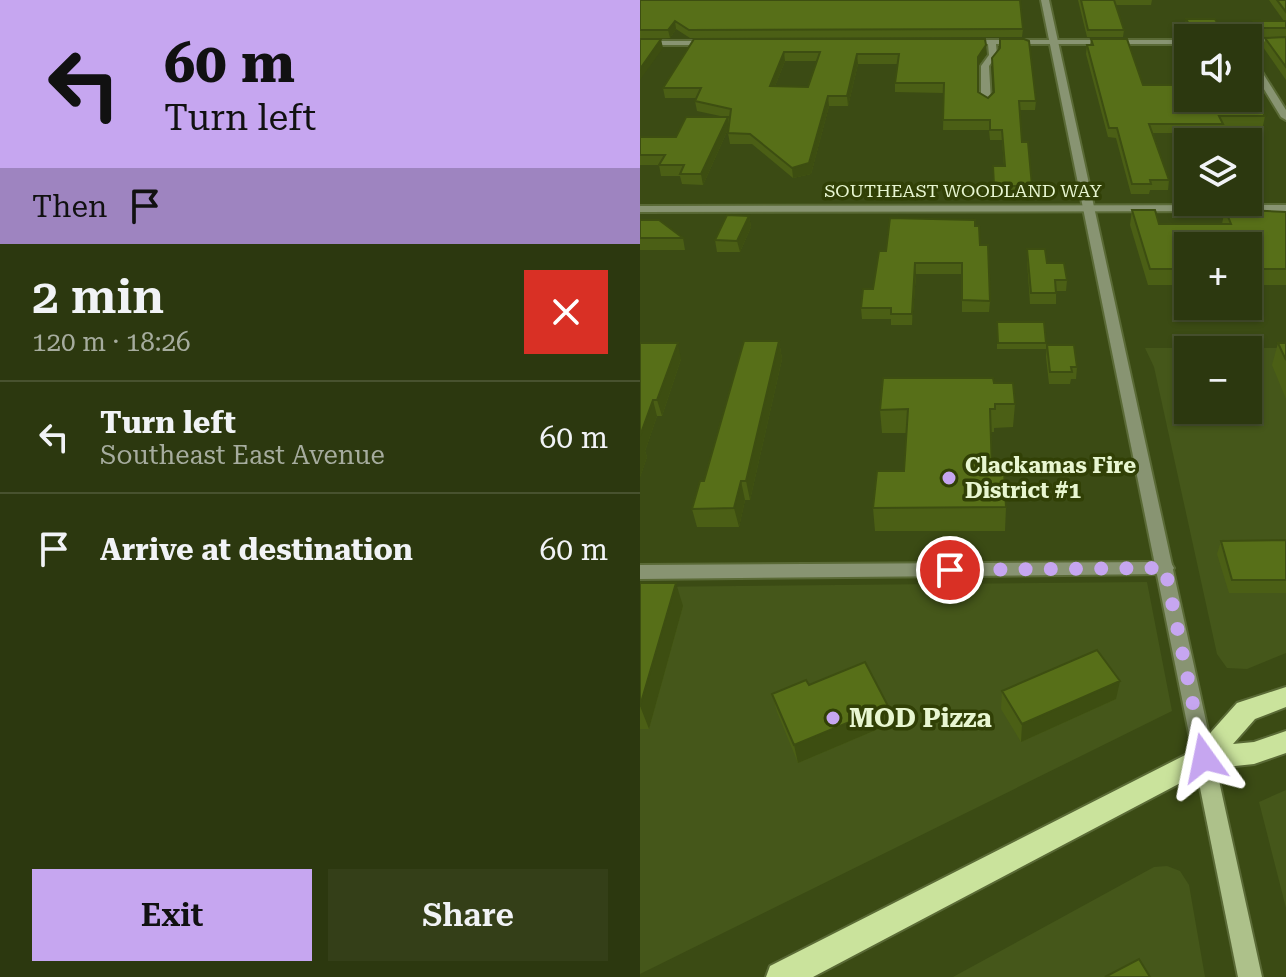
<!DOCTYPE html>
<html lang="en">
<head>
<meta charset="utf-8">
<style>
	:root { --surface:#2c380f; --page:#343f18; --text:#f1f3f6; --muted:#a6ac9e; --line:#48522f; --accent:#c6a6f0 }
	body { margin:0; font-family:"Roboto Serif",serif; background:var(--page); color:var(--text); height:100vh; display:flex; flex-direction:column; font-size:30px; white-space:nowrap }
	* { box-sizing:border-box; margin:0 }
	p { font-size:26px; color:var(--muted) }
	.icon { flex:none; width:44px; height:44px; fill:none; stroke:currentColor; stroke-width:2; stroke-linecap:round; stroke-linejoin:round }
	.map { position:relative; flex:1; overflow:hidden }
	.side { display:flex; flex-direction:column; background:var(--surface); width:640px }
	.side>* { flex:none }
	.banner { background:#c6a6f0; color:#111; overflow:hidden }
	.buttons { position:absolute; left:534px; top:24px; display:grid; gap:16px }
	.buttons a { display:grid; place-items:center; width:88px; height:88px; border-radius:0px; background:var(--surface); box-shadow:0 2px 6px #0004,0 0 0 2px var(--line); font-size:40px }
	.pin { position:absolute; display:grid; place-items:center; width:68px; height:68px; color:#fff; margin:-34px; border:4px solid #fff; border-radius:50%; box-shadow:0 2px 8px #0007 }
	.me { position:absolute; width:88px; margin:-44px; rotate:348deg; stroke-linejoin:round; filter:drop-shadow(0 0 6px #0008) }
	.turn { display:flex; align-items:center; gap:28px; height:168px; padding:0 32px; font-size:36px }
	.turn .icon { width:104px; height:104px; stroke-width:2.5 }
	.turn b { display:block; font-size:56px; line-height:68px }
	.then { display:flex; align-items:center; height:76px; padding:0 32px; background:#0003; gap:16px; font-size:30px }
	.round { display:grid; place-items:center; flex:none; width:84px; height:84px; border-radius:0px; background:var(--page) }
	.head { display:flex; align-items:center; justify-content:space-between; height:136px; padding:0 32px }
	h1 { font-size:48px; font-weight:600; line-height:60px }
	.action { display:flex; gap:16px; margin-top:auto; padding:16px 32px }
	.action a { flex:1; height:92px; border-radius:0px; background:var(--accent); color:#111; font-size:32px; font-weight:600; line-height:92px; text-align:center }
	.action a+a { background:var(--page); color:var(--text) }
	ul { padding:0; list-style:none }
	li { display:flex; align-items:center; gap:24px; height:112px; padding:0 32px; border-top:2px solid var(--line) }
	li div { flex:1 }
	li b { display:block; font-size:30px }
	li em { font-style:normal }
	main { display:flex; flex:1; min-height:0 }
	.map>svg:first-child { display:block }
</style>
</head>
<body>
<main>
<section class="side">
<div class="banner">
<div class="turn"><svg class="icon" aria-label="left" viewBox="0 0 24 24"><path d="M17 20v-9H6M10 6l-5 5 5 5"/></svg><div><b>60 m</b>Turn left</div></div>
<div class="then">Then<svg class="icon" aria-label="arrive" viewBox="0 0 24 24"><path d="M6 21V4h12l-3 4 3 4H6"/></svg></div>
</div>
<div class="head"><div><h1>2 min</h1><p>120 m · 18:26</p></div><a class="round" style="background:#d93025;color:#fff"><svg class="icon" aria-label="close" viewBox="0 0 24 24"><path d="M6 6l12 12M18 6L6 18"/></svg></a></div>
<ul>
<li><svg class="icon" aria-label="left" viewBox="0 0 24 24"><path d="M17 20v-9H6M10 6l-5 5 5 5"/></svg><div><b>Turn left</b><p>Southeast East Avenue</p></div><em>60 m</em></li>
<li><svg class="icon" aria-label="arrive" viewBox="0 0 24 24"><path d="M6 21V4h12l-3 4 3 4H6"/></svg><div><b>Arrive at destination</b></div><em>60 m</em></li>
</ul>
<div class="action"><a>Exit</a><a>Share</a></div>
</section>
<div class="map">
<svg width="646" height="977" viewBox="0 0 646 977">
	<rect width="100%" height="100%" fill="#3b4b14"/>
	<path fill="#45571a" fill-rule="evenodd" d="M505,348H646V653L607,669L587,668L577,654L514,367ZM548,350H608V410H548Z
		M507,582L532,711L0,974V587Z
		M646,790V908L619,802Z
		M527,866L540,871L549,885L565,977H313L514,867Z"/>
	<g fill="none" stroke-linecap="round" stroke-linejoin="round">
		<defs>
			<path id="minor" d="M646,39V43L608,44V40Z
				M323,40H548V44H356L357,55L349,66L351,102L346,105L341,102V66L349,55L348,44H326Z
				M0,41H70L74,43L70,45H0Z
				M608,54L612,56L646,110V120L641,117L608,63Z
				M646,205V211L0,212V206Z
				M525,562L531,563L534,568L531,573L525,574L0,579V565Z"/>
			<path id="tertiary" d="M401,0H409L574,758L571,765L564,767L557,765L554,758Z"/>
			<path id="secondary" d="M564,749L571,751L574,758L622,977H598L554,758L557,751Z"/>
			<path id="primary" d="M646,687V707L615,719L593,744L614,742L646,731V753L614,764L567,769L173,977H126L130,966L555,750L597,703Z"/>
		</defs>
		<use href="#minor" stroke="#5a6a36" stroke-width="4"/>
		<use href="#tertiary" stroke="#5a6a36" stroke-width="4"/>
		<use href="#secondary" stroke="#5a6a36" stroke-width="4"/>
		<use href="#primary" stroke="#5a6a36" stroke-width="4"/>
		<use href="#minor" fill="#889472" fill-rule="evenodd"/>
		<use href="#tertiary" fill="#889472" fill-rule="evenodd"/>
		<use href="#secondary" fill="#adc18a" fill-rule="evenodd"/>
		<use href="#primary" fill="#cae39c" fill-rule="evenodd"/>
	</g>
	<path fill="#4b5f15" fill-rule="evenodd" d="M0,0L383,29L382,37L50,38L36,29L30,38L0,39Z
		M438,0H512L511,5H476L484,30L483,37H447Z
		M629,0H646V37H617L612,29L613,21H644Z
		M546,19L586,38H551L545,27Z
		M646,37V80L623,47L625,38Z
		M54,39L346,45V54L338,66V92L348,98L354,93L352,58L396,101L395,110H380L382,142L392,186V197L354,196L353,166H364L362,140H350L349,130H303L304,93L255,92V83L258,64H218L208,106H189L171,174L153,178L112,144H90L88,133L89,127L63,185L42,184L40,176H21L19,165H0V137H36L85,117L57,111L55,101L56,98H25L23,88ZM145,61H177L168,87L135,86Z
		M451,39L503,85L625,116L623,126H582L581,133H513L529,180L528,190H510L509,194H491L476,138L468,137L446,54L447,45H450Z
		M585,209L646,212V285H608V246H548V285H508L490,225L492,210L519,224H582Z
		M109,216L111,227L100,252H77L75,240Z
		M0,220L43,238L45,250H0Z
		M335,226L350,301L349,312H322V274H276L272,325H251V319H222L221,308L233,289L246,251Z
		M387,249L407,263L427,280L426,291H416V304H390L387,260Z
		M357,322L406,343V349H357Z
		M139,341L142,359L110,500H105L99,527H57L52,509L64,481Z
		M0,343L41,359L22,416H17L5,451L7,457L0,477Z
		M540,343L548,350V374H543L538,355Z
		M638,343H646V399L632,365Z
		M407,345L437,367L436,379H431L430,384H409L406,357Z
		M354,383L375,404L373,427L354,428V432H351L352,471L366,507L365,531H235L233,508L264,471L267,433H242L240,410Z
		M646,540V593H589L577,554L581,541Z
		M0,583L43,606L9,729H0Z
		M169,685L248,706L250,724L158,763L137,712L132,694Z
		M362,691L476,699L381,742L361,709Z"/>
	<path fill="#3d4e11" d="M35,21L36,29L30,38L28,30Z
		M21,39L23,48L0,80V69Z
		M346,45V54L338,66V57Z
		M144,52L145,61L131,96L130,86Z
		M217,54L218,64L208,106L207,96Z
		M188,96L189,106L171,174L153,178L152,168Z
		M88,117L89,127L63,185L61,174Z
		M109,216L111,227L100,252L97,241Z
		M275,263L276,274L272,325V314Z
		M139,341L142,359L110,500L106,481Z
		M38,343L41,359L22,416L17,400Z
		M13,400L17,416L5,451L7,457L0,477V436Z
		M101,481L105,500L99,527L94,508Z
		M36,583L43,606L9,729L0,706Z
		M480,681L476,699L381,742L382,724Z
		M248,706L250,724L158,763L154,745Z"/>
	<path fill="#576f18" stroke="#3d4e11" stroke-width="2" fill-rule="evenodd" d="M0,0H380L383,29L49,30L35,21L28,30H0Z
		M441,0H474L484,30H448Z
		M637,0H646V12Z
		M546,19H575L586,38H557Z
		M613,21H646V28H618Z
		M646,37V67L625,38Z
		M0,39H21L0,69Z
		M54,39H345L346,45L338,57V92L348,98L354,92L352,58L360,48V39H384L389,41L396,101H379L382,142H388L392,186H354L353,166H365L362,130H350V120H303L304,83H255L259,54H217L207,96H188L169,163L152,168L110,134L88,133L91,109L55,101L61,88H23ZM144,52H180L168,87L130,86Z
		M451,39H487L503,85H548V98H608V86L625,116H579L583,124H509L529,180H510L511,184H492L477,128H469L447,45H453Z
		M46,117H88L61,174H40L44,165H19L25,155H0V137H36Z
		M585,209L646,212V269H608V246H548V269H510L492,210H515L519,224H591Z
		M87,215L109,216L97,241L75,240Z
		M250,218L335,220V226H339L340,245H348L350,301L322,300V263H275L272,314H251V308H221L223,289H233L239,251H246Z
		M0,220H19L43,238H0Z
		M387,249H405L407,263H424L427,280H415L416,293H391Z
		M357,322H404L406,343H358Z
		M104,341H139L106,481H101L94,508L52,509L60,481H64Z
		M0,343H38L17,400H13L0,436Z
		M540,343H602L605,350H548V362H546Z
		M638,343H646V360Z
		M407,345H434L437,367H431L432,372H410Z
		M243,378H353L354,383H373L375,404H355V409H350L352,471H364L366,507L233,508L237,471H264L268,409L240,410Z
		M646,540V580H592L581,541Z
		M0,583H36L0,706Z
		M457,650L480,681L382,724L362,691Z
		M225,662L248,706L154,745L132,694L166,680L169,685Z
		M499,959L510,977H465Z"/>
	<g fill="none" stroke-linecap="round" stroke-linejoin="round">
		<path stroke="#c6a6f0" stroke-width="14" stroke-dasharray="0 25.2" d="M310,570L525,568L564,758"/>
	</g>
	<g fill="#c6a6f0" stroke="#314006" stroke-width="3">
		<circle cx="309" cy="478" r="8"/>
		<circle cx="193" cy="718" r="8"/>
	</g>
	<g text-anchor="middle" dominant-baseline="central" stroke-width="7" stroke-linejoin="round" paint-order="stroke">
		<g font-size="18" fill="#e8f6d1" stroke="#314006">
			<text x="323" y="190">SOUTHEAST WOODLAND WAY</text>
		</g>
		<g font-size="22" font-weight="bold" fill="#e8f6d1" stroke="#314006" text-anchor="start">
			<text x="325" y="465">Clackamas Fire<tspan x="325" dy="25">District #1</tspan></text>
		</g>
		<g font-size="26" font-weight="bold" fill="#e8f6d1" stroke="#314006" text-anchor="start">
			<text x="209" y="718">MOD Pizza</text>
		</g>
	</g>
</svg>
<div class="buttons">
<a><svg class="icon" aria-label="sound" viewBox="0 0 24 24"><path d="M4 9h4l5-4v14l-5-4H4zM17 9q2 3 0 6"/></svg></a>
<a><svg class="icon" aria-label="layers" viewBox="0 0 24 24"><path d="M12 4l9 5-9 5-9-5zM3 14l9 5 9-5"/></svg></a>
<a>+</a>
<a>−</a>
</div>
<div class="pin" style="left:310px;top:570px;background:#d93025"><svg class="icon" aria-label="arrive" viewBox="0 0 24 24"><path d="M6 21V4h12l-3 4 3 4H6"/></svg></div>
<svg class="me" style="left:564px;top:758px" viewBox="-20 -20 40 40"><path d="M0-17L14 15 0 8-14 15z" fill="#c6a6f0" stroke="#fff" stroke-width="4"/></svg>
</div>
</main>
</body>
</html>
